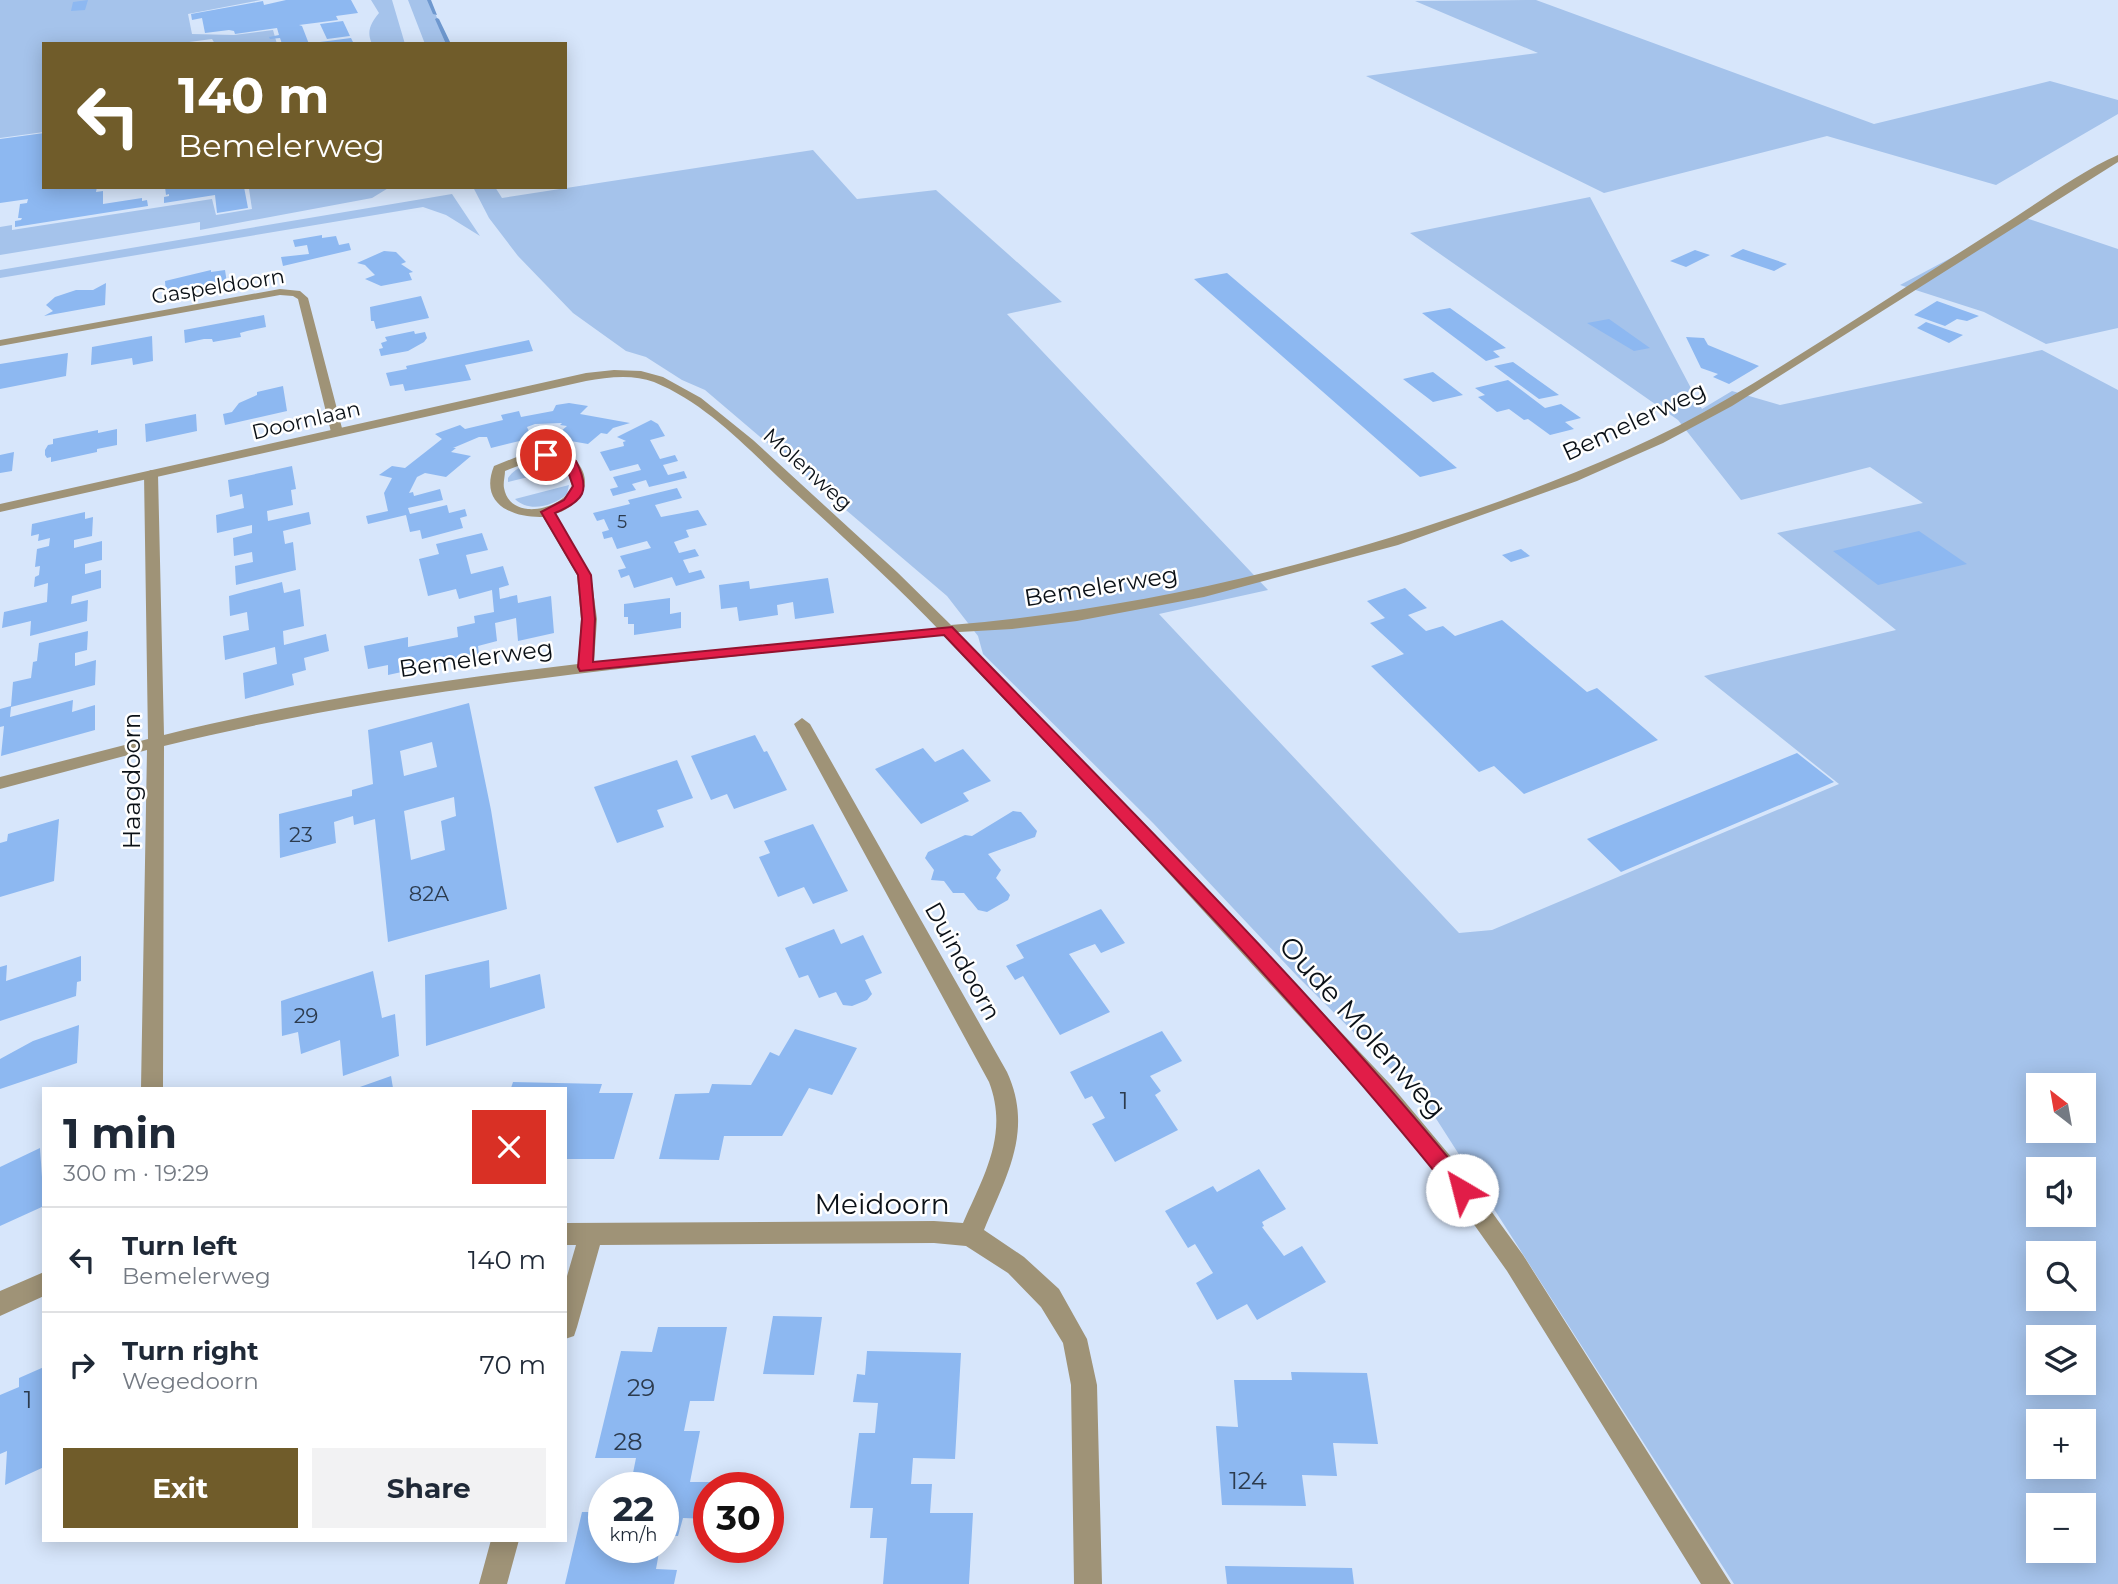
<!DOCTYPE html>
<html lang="en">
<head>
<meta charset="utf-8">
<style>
	:root { --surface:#fff; --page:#f2f2f3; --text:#1f2937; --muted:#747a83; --line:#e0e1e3; --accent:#705c2a }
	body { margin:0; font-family:Montserrat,sans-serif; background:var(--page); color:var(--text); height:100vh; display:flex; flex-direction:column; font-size:26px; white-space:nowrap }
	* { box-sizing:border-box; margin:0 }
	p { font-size:23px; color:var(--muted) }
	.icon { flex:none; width:38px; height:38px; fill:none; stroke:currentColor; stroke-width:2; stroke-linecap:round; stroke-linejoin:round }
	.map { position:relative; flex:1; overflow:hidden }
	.drawer { position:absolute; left:42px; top:1087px; width:525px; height:455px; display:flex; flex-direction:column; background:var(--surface); border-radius:0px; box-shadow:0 4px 18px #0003 }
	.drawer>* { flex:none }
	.guide { position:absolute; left:42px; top:42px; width:525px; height:147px; border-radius:0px; box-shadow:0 4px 18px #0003; background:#705c2a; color:#fff; overflow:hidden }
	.needle { width:46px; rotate:329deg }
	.fabs { position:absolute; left:2026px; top:1073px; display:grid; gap:14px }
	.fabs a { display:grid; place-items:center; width:70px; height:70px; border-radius:0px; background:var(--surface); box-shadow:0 4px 18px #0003; font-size:35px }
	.speed { position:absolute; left:588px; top:1472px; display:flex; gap:14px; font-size:35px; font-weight:700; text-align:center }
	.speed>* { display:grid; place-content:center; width:91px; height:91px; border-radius:50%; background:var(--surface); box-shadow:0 4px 18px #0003; line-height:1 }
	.speed small { font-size:18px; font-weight:400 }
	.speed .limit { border:10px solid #d22; background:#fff; color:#111 }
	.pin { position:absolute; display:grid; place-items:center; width:60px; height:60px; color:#fff; margin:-30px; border:4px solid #fff; border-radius:50%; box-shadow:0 2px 7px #0007 }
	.me { position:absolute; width:77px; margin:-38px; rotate:323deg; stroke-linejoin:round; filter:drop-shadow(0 0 5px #0008) }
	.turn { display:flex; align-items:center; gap:24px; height:147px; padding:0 21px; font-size:32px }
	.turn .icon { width:91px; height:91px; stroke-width:2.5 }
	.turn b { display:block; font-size:49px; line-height:60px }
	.round { display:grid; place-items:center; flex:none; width:74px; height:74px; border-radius:0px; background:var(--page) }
	.summary { display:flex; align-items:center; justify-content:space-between; height:119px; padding:0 21px }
	h1 { font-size:42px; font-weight:700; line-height:52px }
	.button { display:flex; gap:14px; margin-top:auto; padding:14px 21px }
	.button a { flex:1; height:80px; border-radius:0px; background:var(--accent); color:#fff; font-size:28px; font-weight:700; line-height:80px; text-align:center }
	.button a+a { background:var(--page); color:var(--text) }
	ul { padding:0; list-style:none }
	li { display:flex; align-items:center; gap:21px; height:105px; padding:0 21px; border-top:2px solid var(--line) }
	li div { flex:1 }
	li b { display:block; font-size:26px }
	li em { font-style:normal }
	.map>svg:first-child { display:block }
</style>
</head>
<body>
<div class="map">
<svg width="2118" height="1584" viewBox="0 0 2118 1584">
	<rect width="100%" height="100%" fill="#d7e6fb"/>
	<path fill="#a5c3eb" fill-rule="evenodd" d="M0,0H261L188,14L192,34L234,35L273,30L277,44H215L212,39L174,44H44V132L0,138Z
		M371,0H392L405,44H372C366,31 371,23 379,13Z
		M408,0H429L449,44H425Z
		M1536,0L1874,124L2050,81L2118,100V114L1996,185L1827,136L1604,193L1366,76L1538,53L1415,1Z
		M813,150L857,199L936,190L1062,302L1007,314L1268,590L1159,614L1459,933L1492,930L1839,784L1704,676L1896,630L1777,533L1923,503L1870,467L1741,500L1678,420L1410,233L1590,197L1702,409L1732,391L1780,405L2042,350L2118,390V1584H1734L1428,1106L1298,977L1153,823L983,654L978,636L947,596L705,390L682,380L646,357L626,351L573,313L518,256L489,218L473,187H495L502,198ZM2039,1085H2084V1130H2039ZM2039,1169H2084V1214H2039ZM2039,1253H2084V1298H2039ZM2039,1337H2084V1382H2039ZM2039,1421H2084V1466H2039ZM2039,1505H2084V1550H2039Z
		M257,187H390L372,198L200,230V222L0,255V227L12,225V230L212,199L216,215L252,209L249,189Z
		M452,194L480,236L446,215L423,207L0,278V270Z
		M2026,218L2118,249V328L2046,344L1984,312L1900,285Z
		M548,462L561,469L508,482V478C517,465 533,462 548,462Z
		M569,485L567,494C554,506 529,513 515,499Z"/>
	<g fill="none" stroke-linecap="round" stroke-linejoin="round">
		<path fill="#6e98cf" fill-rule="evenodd" d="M427,0H431L437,15L433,14Z
			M437,18L439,19L451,44H446L435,19Z"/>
	</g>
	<path fill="#8db8f1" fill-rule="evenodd" d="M88,0L85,10L71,11L73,2Z
		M286,0H351L358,13L336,16L338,20L299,25L302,26L309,44H282L280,38L270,39L269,37L279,35L277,28L235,34L234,31L229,30L205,33L202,18L192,20L191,14L263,1L264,5Z
		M343,21L350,36L327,39L320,24Z
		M351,38L354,44H320V42Z
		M44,133V187H97L96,192L103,191V204L142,198V201L147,200L148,206L15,227V221L21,220L22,218H18L20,204L27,203L28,199L0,203V139Z
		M165,187H244L248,208L217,213L215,195L164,203V197L169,196V194L166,195Z
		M322,235V238L336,236L339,245L349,243L351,250L283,266L281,257L309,254L307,245L295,247L293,240Z
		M1743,249L1787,264L1774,271L1730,256Z
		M1695,250L1710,255L1686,267L1670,261Z
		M384,251L396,252L406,262L401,264L413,272L409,273L412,280L381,286L365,279L375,275L365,265L357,263Z
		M211,270V272L225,270L227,283L166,294L165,281Z
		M1227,273L1457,468L1420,477L1194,279Z
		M106,283L105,305L44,316L53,311L46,305L55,297L76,290H93Z
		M421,296L429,318L376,329L374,321H371L370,307Z
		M1937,301L1968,312L1979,316L1967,321L1957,319L1945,326L1914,315Z
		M1450,308L1506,348L1493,351L1500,357L1486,361L1422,313Z
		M264,315L266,327L247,331L240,333L241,337L213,342L212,339H204L185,343L184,330Z
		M1609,319L1650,348L1634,351L1587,323Z
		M1926,322L1963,335L1949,343L1917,328Z
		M414,331L415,334L425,332L427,338L424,342L408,351L381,356L379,349L383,348L381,343L387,341L385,337Z
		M152,336L153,361L133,365L132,358L91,365L92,347Z
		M1686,337L1704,338L1708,345L1759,366L1729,384L1713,377L1718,374L1701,368Z
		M529,340L533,351L465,365L471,380L405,391L403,384L390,386L386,373L407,369L406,366Z
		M68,353L66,376L0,389V364Z
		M1513,362L1559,395L1539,399L1494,366Z
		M1433,372L1463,395L1433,402L1403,379Z
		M1508,380L1545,408L1561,404L1581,418L1565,422L1574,429L1550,435L1528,419L1524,420L1509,409L1497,412L1478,397L1485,395L1475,388Z
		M283,386L287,411L225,425L223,414L232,412L239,403L257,395V392Z
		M569,403L588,406L580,414L630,423L613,428L607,434L601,433L588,444L553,438L567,426L560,425L562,423L535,424L527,427L532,438L491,448L487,437H479L453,448H456L451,452L471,456L446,477L425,473L417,477L409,493L413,492L414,496L440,489L443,500L408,508L410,514L447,505L449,513L465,509L467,516L460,518L463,528L422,539L420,530L410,532L406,515L368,524L366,516L388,511L384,493L392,478L379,475L392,466L405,468L442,439L435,434L460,425L465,429L503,420L501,415L519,411L521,417L553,411L556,405Z
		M196,414L197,431L146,442L145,424Z
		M651,420L658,424L665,436L650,440L660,459L675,455L678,461L663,465L668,475L684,471L687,478L649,487L646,480L632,484L636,490L613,496L610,489L618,487L613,477L641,470L638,464L610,471L600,452L624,446L623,442L626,441L617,437Z
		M117,429V445L97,449V452L51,462V457L47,458L45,455V450L48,445L53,444V439L98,430V433Z
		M14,452L12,471L0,473V455Z
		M292,466L296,489L291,490L293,505L267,511L268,521L309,512L311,524L283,531L285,544L293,542L296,570L236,585L235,566L253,562L252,552L234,556L233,538L252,533V525L217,533L216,515L244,508L242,494L230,497L228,480Z
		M677,488L682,498L655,505L661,517L698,510L707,525L686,530L689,537L674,542L679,553L695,549L699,556L683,560L689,573L701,570L705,578L676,586L672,577L634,588L629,575L621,578L618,570L626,568L620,556L651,548L647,541L617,549L612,537L604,539L602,532L609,530L604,519L597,521L593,513L630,504L628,500Z
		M85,512V519L93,517L92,536L74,540V548L102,541V560L85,564V574L101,570V588L72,596L71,604L88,600L87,621L30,636L31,621L2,628L4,612L47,602L48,583L34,587L35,577L39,575L40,566L35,567L37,549L49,546L50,538L38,541L39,534L31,536L32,524Z
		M1919,531L1967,564L1878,585L1833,551Z
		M482,533L488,550L466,555L471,574L503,566L509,585L499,588L500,599L517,595L518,603L551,596L554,633L518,641L516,618L495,623L497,641L478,646L479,655L388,675V665L368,669L364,646L408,637V647L458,637L457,627L475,623L474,616L494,612L492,590L459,599L456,589L428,596L419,559L439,554L436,544Z
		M1521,549L1530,556L1511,562L1502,555Z
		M828,578L834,613L795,619L793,602L777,605L778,615L739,621L737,607L721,609L719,585L749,581L750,589Z
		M282,582L284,593L300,589L304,626L283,631L284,645L326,634L329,651L304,658L306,670L292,674L294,685L245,699L243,673L277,664L275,647L225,660L223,636L249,630L247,612L230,616L229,596Z
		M1405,588L1427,608L1408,615L1426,631L1443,626L1455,636L1502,620L1587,692L1597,688L1658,740L1524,794L1494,766L1479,772L1371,666L1404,654L1370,623L1385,618L1367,601Z
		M670,598V614L681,612V628L634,635V624H628V617H624V604Z
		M88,631L87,650L75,653V666L96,660L95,685L11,707L10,717L73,700L72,712L95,705V730L1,756L4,726L0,727V709L11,706L13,682L31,678L33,662L37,661L39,643Z
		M469,703L491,810L507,909L388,942L375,819L354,825L353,816L334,822L336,843L280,858L279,814L352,796V790L373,784L368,730ZM432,742L437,767L404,776L400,751ZM454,797L456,816L441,821L445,850L411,860L404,811Z
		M755,735L764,752L767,751L787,790L734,809L727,794L711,800L691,756Z
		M923,748L935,762L963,749L991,781L963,793L969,801L921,824L875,769Z
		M1797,753L1834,782L1621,872L1587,839Z
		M677,760L693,798L657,810L664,827L617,843L594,787Z
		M1013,811L1021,812L1037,831L1035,837L988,854L1001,870L996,878L1010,895L1008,900L987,912L978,910L964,893H953L944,881L931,880L934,870L925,858L928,852L965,835L972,836Z
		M59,819L54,881L0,897V843L7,841L8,834Z
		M813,824L848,891L813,904L804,887L778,897L759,857L770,853L764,841Z
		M1101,909L1125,943L1101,953L1095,944L1069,954L1110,1012L1060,1035L1023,976L1015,980L1006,966L1024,958L1016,945Z
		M834,929L841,944L863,935L882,973L865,980L872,994L867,1000L852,1006L843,1005L836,992L819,998L808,975L799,978L785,948Z
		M81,956V981L77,982L76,996L0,1021V967L7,965L6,981Z
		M489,960L490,988L540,974L545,1008L426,1046L425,975Z
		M373,971L382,1018L395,1014L399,1056L343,1076L340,1040L301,1054L298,1032L282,1036L281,1001Z
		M79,1025L77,1063L0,1089V1059L33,1041Z
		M795,1029L857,1048L832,1095L809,1088L782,1136H724L719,1160L659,1159L675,1094L709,1093L712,1084L751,1085L770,1052L779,1056Z
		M1162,1031L1182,1061L1150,1076L1161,1091L1155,1095L1178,1130L1115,1162L1092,1124L1105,1118L1092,1096L1085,1099L1070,1072Z
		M391,1076L393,1088H357Z
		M513,1082L602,1084L599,1093H633L614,1159H565V1088H511Z
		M40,1148L44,1206L0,1226V1167Z
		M1259,1169L1286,1209L1262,1222L1264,1226L1262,1227L1284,1256L1302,1246L1326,1282L1257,1320L1247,1304L1217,1320L1196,1283L1213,1273L1195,1244L1188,1248L1165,1211L1213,1186L1217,1192Z
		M773,1316L822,1317L814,1375L763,1374Z
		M658,1327H727L714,1401H690L684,1431H700L690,1482H720L719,1488H709V1519L683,1518L678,1536H663V1488H630L636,1458H595L621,1351L652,1352Z
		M867,1351L961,1353L955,1459L913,1458L911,1484H932L930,1513H973L969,1584H883L887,1538H870L873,1508H850L859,1433H875L878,1403L853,1402L857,1374L865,1375Z
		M44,1367V1467L5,1485L7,1451L0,1454V1395L19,1387V1378Z
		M1291,1372L1367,1373L1378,1444L1333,1443L1337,1476L1302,1475L1306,1506L1222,1505L1216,1426L1238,1427L1234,1380H1292Z
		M582,1512H604V1547H660L656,1569L677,1570L674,1584H565Z
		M1225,1566L1352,1568L1354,1584H1227Z"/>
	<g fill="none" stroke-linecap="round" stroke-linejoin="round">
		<path fill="#9f9377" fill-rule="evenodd" d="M280,289L300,291L308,298L343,432L341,435L337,436L331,432L298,299L293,296L280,295L0,346V340Z
			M546,451C556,453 570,454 577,462C596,485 578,507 555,514L591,575L597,619L594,662L952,627L1155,835L1391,1085L1457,1164L1523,1255L1731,1584H1701L1507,1271L1441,1178L1375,1099L1143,845L943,635C682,662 420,683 164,746L163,1088H141L147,750L0,789V777L148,739L144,474L151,470L158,474L164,735C301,701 439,680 578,664L581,619L577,575L543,517C511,518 479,503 494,466L524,454ZM546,459L566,466L572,487C562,510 510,522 504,488C503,483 505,476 505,471L531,461Z
			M802,718L810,724L1007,1072C1034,1131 1006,1176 984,1230L1024,1257L1059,1289L1087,1339L1097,1385L1102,1584H1074L1071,1385L1063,1343L1041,1307L1008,1273L966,1246L934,1243L600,1245L577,1327L574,1336L565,1339V1283L576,1245H565V1223L934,1221L963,1223C984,1175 1009,1134 989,1082L794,724Z
			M44,1272V1296L0,1316V1291Z
			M491,1540H519L507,1584H479Z"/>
		<path fill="#9f9377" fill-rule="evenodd" d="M2118,155V162L1732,406L1663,443L1577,481L1398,545L1204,597L1077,621L1012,629L942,633C894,583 843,537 792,490C750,451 708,404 654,382C633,374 608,377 586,381L0,512V504L586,373L614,370L641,371L663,377L701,398L753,440L897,572L951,625C1129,610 1300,570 1469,512C1557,481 1646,447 1727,399C1820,344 1911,283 2003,225C2038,203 2081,171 2118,155Z"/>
	</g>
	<path fill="#e11d48" stroke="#92132f" stroke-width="2" d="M546,451L564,455L576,461C591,491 584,501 555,513L591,575L595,619L593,662L952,627C1128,808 1309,987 1469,1183L1472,1190L1469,1197L1462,1199L1455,1197C1297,999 1118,818 944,635L580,671L578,667L582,619L578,575L541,512L564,500L573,486L566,466L542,457L540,455Z"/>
	<g text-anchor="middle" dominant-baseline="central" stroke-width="5" stroke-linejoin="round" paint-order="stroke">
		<g font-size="18" fill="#2c3b4e">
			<text x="622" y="522">5</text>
		</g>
		<g font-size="21" fill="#0b1117" stroke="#fff">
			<text transform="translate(218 286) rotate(-9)">Gaspeldoorn</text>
			<text transform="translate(306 420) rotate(-13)">Doornlaan</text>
			<text transform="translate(808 469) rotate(42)">Molenweg</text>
		</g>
		<g font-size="21" fill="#2c3b4e">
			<text x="301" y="834">23</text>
			<text x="429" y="893">82A</text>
			<text x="306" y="1015">29</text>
		</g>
		<g font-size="24" fill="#0b1117" stroke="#fff">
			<text transform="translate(1634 421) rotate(-25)">Bemelerweg</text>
			<text transform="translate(1101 586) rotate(-9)">Bemelerweg</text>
			<text transform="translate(476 658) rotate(-8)">Bemelerweg</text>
			<text transform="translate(131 781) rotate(-90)">Haagdoorn</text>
			<text transform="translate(963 961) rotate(61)">Duindoorn</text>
		</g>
		<g font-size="24" fill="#2c3b4e">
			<text x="1124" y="1100">1</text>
			<text x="641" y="1387">29</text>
			<text x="28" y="1399">1</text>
			<text x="628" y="1441">28</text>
			<text x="1248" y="1480">124</text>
		</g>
		<g font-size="28" fill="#0b1117" stroke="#fff">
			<text transform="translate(1363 1027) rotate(48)">Oude Molenweg</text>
			<text x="882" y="1204">Meidoorn</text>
		</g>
	</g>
</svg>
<div class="fabs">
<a><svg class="needle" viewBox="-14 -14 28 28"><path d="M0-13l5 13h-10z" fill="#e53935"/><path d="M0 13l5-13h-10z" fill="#747a83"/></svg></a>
<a><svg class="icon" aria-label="sound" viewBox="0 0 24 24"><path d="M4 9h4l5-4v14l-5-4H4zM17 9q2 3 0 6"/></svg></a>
<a><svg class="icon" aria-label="search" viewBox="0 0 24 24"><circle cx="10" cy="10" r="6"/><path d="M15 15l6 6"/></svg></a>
<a><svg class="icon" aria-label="layers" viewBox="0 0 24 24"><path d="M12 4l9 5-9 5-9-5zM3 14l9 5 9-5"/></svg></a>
<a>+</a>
<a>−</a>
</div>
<div class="speed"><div>22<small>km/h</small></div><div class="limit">30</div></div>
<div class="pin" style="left:546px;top:455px;background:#d93025"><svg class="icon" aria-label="arrive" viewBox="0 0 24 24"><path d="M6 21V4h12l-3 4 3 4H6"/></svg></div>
<svg class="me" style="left:1462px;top:1190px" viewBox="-20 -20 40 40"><circle r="19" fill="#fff"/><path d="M0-13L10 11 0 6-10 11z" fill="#e11d48"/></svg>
<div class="guide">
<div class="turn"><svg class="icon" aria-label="left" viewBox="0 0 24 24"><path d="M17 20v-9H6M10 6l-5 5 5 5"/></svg><div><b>140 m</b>Bemelerweg</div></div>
</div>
<section class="drawer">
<div class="summary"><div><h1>1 min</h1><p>300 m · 19:29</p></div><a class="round" style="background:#d93025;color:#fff"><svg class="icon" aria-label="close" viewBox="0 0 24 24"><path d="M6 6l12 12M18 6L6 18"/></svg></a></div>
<ul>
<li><svg class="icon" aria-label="left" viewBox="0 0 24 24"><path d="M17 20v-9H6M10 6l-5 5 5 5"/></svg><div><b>Turn left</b><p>Bemelerweg</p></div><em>140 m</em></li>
<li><svg class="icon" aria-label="right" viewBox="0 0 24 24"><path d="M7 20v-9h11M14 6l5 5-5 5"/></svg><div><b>Turn right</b><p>Wegedoorn</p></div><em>70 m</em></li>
</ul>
<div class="button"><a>Exit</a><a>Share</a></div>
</section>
</div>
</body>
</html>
